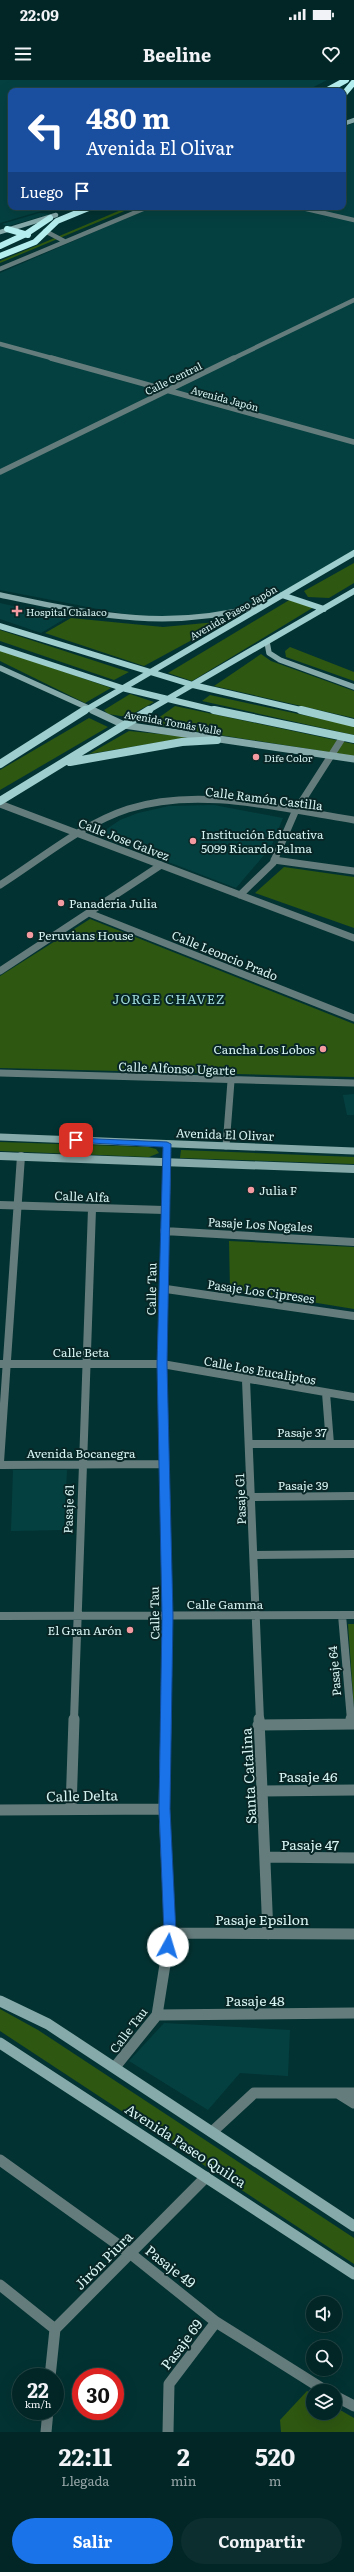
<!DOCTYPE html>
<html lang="es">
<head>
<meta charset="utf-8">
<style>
	:root { --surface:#022626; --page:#0c2e2e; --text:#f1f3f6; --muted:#96a5a7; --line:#234343; --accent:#1a73e8 }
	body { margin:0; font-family:Literata,serif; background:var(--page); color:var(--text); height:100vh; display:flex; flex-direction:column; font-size:15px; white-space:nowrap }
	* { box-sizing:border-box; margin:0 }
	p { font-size:13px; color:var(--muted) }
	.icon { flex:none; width:22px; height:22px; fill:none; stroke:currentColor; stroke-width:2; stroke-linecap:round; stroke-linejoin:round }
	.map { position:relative; height:2352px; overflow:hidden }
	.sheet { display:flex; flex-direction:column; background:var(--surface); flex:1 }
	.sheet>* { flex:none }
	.hud { position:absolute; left:8px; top:8px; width:338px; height:122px; border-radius:8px; box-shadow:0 4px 16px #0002,0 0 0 1px var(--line); background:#1a4fa0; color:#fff; overflow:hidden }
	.fabs { position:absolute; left:306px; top:2216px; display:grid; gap:8px }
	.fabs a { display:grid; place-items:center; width:36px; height:36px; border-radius:50%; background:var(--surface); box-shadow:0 4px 16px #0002,0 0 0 1px var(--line); font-size:20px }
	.speed { position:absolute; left:12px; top:2288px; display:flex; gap:8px; font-size:20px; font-weight:700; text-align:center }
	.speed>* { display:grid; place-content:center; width:52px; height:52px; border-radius:50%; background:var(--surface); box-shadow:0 4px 16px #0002,0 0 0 1px var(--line); line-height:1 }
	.speed small { font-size:10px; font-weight:400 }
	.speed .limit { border:6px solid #d22; background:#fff; color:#111 }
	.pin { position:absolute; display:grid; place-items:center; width:34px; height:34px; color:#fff; margin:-17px; border-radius:8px; box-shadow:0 2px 6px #0006 }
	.me { position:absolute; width:44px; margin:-22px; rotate:6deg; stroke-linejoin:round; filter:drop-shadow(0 0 3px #0008) }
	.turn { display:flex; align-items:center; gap:14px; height:84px; padding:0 12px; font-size:18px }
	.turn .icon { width:52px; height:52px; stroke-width:2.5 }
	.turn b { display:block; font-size:28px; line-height:34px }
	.then { display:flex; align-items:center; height:38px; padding:0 12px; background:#0003; gap:8px; font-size:15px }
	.eta { display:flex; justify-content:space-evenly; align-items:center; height:68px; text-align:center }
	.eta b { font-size:24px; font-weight:700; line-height:28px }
	.primary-button { display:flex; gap:8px; margin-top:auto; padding:8px 12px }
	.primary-button a { flex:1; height:46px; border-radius:24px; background:var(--accent); color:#fff; font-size:16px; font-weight:700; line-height:46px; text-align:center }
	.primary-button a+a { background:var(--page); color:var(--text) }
	.status { display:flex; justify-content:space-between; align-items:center; height:28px; padding:0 20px; background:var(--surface); direction:ltr }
	.status svg { height:11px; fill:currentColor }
	header { display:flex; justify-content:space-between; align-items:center; height:52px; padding:0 12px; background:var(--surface); font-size:18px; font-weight:700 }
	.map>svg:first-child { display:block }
</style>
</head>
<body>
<div class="status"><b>22:09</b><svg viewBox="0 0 49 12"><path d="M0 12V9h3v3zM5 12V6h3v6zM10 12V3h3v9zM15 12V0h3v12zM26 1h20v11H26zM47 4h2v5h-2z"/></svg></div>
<header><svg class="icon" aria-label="menu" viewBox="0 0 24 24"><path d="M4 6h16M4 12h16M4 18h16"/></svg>Beeline<svg class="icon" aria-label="heart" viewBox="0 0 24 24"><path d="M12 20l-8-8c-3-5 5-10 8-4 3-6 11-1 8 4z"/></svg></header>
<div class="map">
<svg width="354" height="2352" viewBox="0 0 354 2352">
	<rect width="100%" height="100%" fill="#033232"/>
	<path fill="#054040" d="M0,0H327L306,11H11V127H55L0,143Z
		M354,43V470L275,517L214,534L174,538L124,534L0,510V193L152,127H343V47Z
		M39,133L51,134L8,146L2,144Z
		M0,523L66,538L41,553L0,539Z
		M214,725L283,738L271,767L236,808L98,755L120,740L138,733L169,726Z
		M354,1014V1035H347L343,1015Z
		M13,1390H67L64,1450L11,1451Z
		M164,1943L290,1950L288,1996L240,1993L208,2030L129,1981Z"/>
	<path fill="#2e5711" d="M128,127H134L0,183V181Z
		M354,483V503L329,518L308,517L304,511Z
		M291,519L314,527L192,601L168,593Z
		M71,538L163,547L227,541L144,586L45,553Z
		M0,550L129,592L114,600L0,561Z
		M290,567L354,592V601L286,577L285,571Z
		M0,570L111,608L85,623L0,581Z
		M261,574L271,581L354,611V638L214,606Z
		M130,614L154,622L127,637L108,634L104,630Z
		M210,615L354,646V655L202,621Z
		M175,626L354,664V676L150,644Z
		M89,638L108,647L0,710V690Z
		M129,651L190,657L89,674Z
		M284,787L354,797V848L255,813Z
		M90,839L354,944V997L0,988V896Z
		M0,1062L148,1067L156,1069L159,1073L149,1077L0,1071Z
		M181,1070L354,1077V1084L180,1078Z
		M229,1161L354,1167V1229L230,1209Z
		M348,1544H354V1629Z
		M0,1929L38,1950L354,2158V2184L0,1951Z
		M307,2311L313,2314V2333H335V2327L354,2338V2352H281L280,2340Z"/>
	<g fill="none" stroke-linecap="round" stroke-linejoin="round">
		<path stroke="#657c7c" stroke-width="4.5" d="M298,127L354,140
			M45,151L64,161
			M0,189L148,127
			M0,264L55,279
			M232,279L354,220"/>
		<path stroke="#657c7c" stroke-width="5.5" d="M51,278L354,362
			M0,392L234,278"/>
		<path stroke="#657c7c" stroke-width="7" d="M0,724L354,858
			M274,780L354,791
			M0,805C41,779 82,744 128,729C200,706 282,729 354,740
			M240,815L273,783L295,732L343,657
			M89,833L354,938
			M0,891L161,785
			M0,993L354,1003
			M226,1066L231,1001
			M167,1077V1064"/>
		<path stroke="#657c7c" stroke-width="8" d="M0,1125L164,1130
			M164,1151L354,1162
			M166,1209L354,1236
			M0,1284H162L354,1317
			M246,1300L260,1640
			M326,1313L330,1364
			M249,1364H354
			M0,1382L21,1076
			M0,1385L163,1384
			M252,1417L354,1416
			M254,1475L354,1474
			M342,1535L351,1640
			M0,1536L354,1535
			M74,1640L92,1129
			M166,1640L168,1536L162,1284L167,1076"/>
		<path stroke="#657c7c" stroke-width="11" d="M259,1639L268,1854
			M351,1639V1644
			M258,1645L354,1644
			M263,1711L354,1710
			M71,1729L74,1639
			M0,1730L164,1729
			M266,1777L354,1778
			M170,1853L354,1854
			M157,1935L354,1933
			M115,1987L157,1935L170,1853L164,1729L166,1639
			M338,2013L354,2023
			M212,2052L254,2013H354
			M0,2080L131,2174L216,2242L326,2311
			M0,2205L55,2249
			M50,2297L55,2249L206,2097
			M335,2316L354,2326
			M46,2352L48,2331
			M168,2352L169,2304L216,2242"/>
		<path stroke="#86aaaa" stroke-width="4.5" d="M343,44L354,40
			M0,152L56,135"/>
		<path stroke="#86aaaa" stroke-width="5.5" d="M0,515C95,535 169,552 265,524
			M267,562L269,573L280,580L354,607
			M0,588L95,631"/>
		<path stroke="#86aaaa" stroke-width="7" d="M92,630L124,645L354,679
			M0,1057L354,1071
			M0,1076L26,1077"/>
		<path stroke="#86aaaa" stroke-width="8" d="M0,1076L354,1089"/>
		<path stroke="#86aaaa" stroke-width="11" d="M0,1921L48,1944L354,2146
			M0,1963L354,2194"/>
		<path stroke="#9ececd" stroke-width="6" d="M282,515L324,529
			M0,546L193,605L305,631
			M0,568L122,608L218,631
			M84,631L354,473
			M147,631L354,511"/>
		<path stroke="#9ececd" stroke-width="8" d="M214,630L354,659
			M301,630L354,643
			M70,682L182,662L217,660
			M0,684L85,630
			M0,721L149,630"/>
		<path stroke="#b5eeee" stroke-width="6" d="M326,11L346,0
			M343,15L354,2
			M7,149L28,155
			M0,166L26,154L50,138
			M0,176L35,162L57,141L91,127"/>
	</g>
	<path fill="#1a73e8" stroke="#114b97" d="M76,1058L167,1062L171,1064L167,1284L173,1536L170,1729L176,1853L174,1866L168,1871L162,1866L164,1853L159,1729L162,1536L157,1284L163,1067L73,1062L72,1060Z"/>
	<g fill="#f49aa1" stroke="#082626" stroke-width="1.5">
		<path d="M15 525h4v4h4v4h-4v4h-4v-4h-4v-4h4z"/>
		<circle cx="256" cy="677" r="4"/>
		<circle cx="193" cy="761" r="4"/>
		<circle cx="61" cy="823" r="4"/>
		<circle cx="30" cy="855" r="4"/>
		<circle cx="323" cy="969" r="4"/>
		<circle cx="251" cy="1110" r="4"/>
		<circle cx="130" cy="1550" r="4"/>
	</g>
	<g text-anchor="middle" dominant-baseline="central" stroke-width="4" stroke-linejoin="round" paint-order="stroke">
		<g font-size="10" fill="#d7f3f2" stroke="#082626">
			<text transform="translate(173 298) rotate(-26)">Calle Central</text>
			<text transform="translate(225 318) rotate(15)">Avenida Japón</text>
			<text transform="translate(233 532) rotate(-30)">Avenida Paseo Japón</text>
			<text transform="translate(173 642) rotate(10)">Avenida Tomás Valle</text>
		</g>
		<g font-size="10" fill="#d7f3f2" stroke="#082626" text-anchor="start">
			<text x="26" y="531">Hospital Chalaco</text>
			<text x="264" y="677">Dife Color</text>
		</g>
		<g font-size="12" fill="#d7f3f2" stroke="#082626">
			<text transform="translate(264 718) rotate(7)">Calle Ramón Castilla</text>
			<text transform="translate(124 759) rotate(21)">Calle Jose Galvez</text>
			<text transform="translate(225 875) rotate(22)">Calle Leoncio Prado</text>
			<text transform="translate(177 988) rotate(2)">Calle Alfonso Ugarte</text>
			<text transform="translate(225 1054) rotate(2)">Avenida El Olivar</text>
			<text transform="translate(82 1116) rotate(2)">Calle Alfa</text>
			<text transform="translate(260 1144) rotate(3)">Pasaje Los Nogales</text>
			<text transform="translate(151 1209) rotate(-89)">Calle Tau</text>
			<text transform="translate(261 1211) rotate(8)">Pasaje Los Cipreses</text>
			<text x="81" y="1272">Calle Beta</text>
			<text transform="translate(260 1290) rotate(10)">Calle Los Eucaliptos</text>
			<text x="302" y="1352">Pasaje 37</text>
			<text x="81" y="1373">Avenida Bocanegra</text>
			<text x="303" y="1405">Pasaje 39</text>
			<text transform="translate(240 1419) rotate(-92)">Pasaje G1</text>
			<text transform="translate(68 1429) rotate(-88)">Pasaje 61</text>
			<text x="225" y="1524">Calle Gamma</text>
			<text transform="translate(154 1533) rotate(-91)">Calle Tau</text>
			<text transform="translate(334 1591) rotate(-95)">Pasaje 64</text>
			<text transform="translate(128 1950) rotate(-53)">Calle Tau</text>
		</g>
		<g font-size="12" fill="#d7f3f2" stroke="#082626" text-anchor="start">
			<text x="201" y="754">Institución Educativa<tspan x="201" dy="14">5099 Ricardo Palma</tspan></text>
			<text x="69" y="823">Panaderia Julia</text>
			<text x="38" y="855">Peruvians House</text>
			<text x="315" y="969" text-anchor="end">Cancha Los Lobos</text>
			<text x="259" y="1110">Julia F</text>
			<text x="122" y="1550" text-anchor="end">El Gran Arón</text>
		</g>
		<g font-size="13" letter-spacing="1" fill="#9fd8d8" stroke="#082626">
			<text x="169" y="918">JORGE CHAVEZ</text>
		</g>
		<g font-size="14" fill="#d7f3f2" stroke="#082626">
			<text transform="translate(248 1696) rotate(-93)">Santa Catalina</text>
			<text x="308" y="1696">Pasaje 46</text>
			<text transform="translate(82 1715) rotate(-1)">Calle Delta</text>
			<text x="310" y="1764">Pasaje 47</text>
			<text x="262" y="1839">Pasaje Epsilon</text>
			<text x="255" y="1920">Pasaje 48</text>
			<text transform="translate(186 2065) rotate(33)">Avenida Paseo Quilca</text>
			<text transform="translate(103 2180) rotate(-45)">Jirón Piura</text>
			<text transform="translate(171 2186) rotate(38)">Pasaje 49</text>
			<text transform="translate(181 2264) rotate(-53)">Pasaje 69</text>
		</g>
	</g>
</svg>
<div class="fabs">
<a><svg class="icon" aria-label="sound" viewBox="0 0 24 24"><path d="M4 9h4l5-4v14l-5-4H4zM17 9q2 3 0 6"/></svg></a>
<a><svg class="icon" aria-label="search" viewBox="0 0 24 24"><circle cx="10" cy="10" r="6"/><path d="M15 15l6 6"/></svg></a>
<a><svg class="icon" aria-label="layers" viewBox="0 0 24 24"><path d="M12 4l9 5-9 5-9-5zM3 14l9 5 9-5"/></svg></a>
</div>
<div class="speed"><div>22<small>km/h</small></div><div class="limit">30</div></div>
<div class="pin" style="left:76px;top:1060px;background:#d93025"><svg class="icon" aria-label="arrive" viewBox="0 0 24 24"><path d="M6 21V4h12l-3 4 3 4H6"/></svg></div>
<svg class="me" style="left:168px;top:1866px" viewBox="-20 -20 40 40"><circle r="19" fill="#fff"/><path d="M0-13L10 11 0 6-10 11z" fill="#1a73e8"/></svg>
<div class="hud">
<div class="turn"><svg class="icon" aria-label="left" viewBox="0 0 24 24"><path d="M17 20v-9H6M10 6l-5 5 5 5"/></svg><div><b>480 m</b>Avenida El Olivar</div></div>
<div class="then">Luego<svg class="icon" aria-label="arrive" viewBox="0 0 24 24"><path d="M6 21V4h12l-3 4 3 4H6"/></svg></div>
</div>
</div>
<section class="sheet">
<div class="eta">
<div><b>22:11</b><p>Llegada</p></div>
<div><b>2</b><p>min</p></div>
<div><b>520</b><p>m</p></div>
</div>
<div class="primary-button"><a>Salir</a><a>Compartir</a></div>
</section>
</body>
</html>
